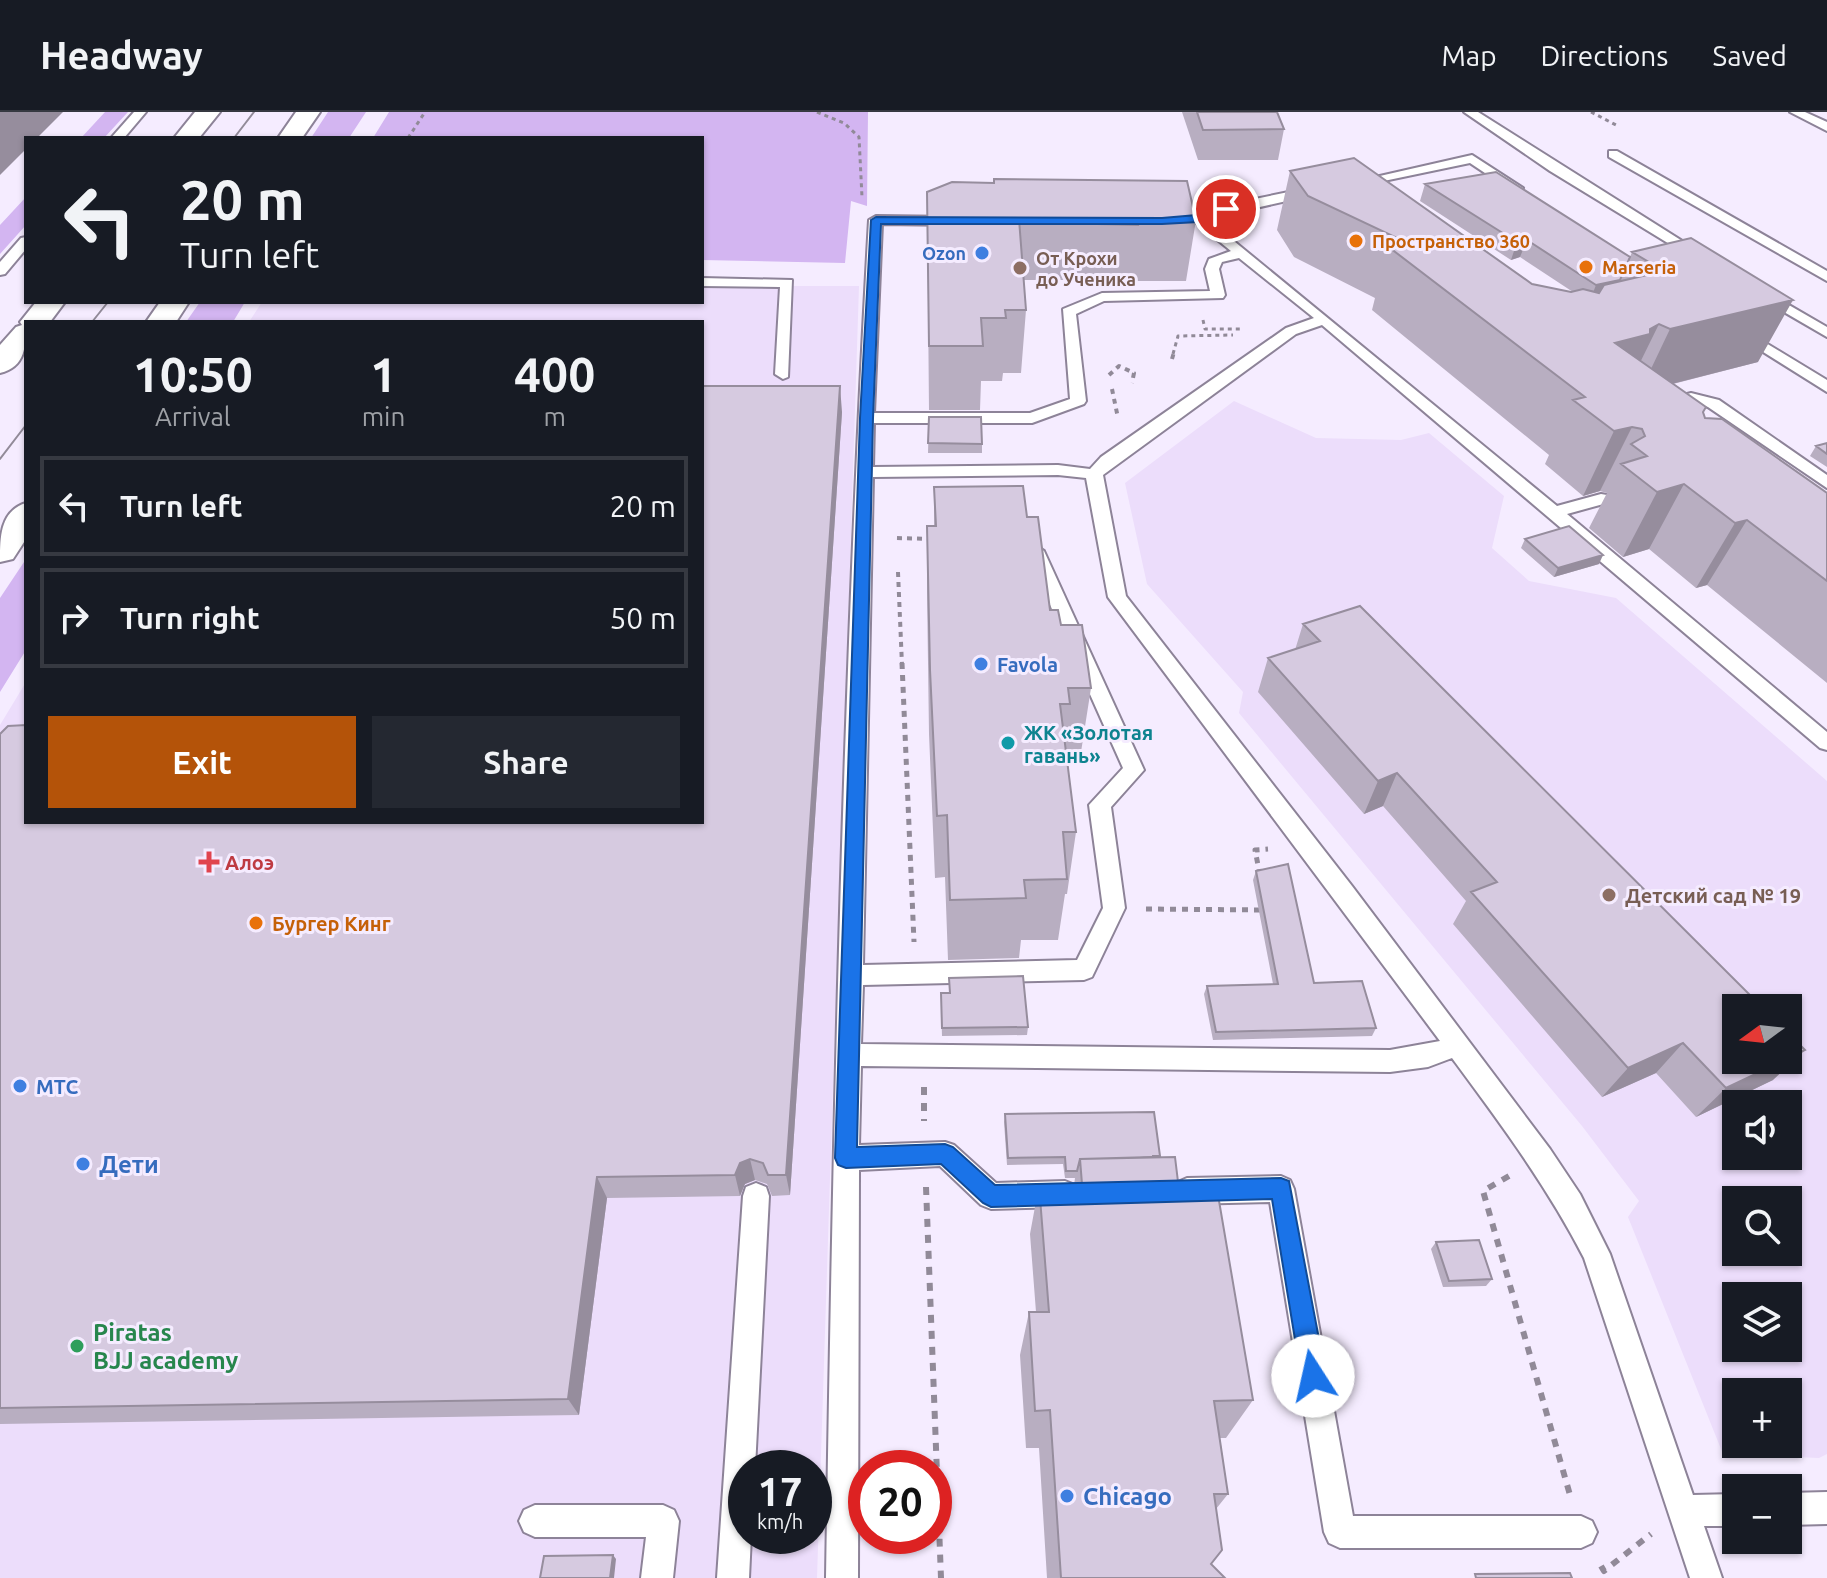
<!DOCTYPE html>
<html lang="en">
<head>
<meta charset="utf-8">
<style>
	:root { --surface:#171b24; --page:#242831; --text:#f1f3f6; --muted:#9ea1a6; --line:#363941; --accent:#b45309 }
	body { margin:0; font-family:Ubuntu,sans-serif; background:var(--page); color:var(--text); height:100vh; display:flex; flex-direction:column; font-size:30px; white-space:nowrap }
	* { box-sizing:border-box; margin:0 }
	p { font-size:26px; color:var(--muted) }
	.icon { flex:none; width:44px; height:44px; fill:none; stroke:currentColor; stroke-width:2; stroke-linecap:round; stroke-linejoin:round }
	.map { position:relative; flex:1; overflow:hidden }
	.side { position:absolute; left:24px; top:208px; width:680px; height:504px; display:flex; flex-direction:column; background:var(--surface); border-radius:0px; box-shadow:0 2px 6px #0004 }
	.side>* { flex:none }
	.banner { position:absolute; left:24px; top:24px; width:680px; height:168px; border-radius:0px; box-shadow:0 2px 6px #0004; background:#171b24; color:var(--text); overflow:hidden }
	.needle { width:52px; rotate:255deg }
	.controls { position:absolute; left:1722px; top:882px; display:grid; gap:16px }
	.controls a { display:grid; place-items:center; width:80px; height:80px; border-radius:0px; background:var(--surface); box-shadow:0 2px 6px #0004; font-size:40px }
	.speed { position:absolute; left:728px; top:1338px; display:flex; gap:16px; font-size:40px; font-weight:700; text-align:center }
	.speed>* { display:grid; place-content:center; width:104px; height:104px; border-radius:50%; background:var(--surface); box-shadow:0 2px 6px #0004; line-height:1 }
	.speed small { font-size:20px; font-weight:400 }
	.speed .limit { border:12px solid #d22; background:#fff; color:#111 }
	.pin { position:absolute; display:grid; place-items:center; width:68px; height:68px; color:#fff; margin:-34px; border:4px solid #fff; border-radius:50%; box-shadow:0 2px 8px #0007 }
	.me { position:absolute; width:88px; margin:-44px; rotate:350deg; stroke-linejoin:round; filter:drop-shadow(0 0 6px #0008) }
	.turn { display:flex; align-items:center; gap:28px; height:168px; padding:0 24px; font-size:36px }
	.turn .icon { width:104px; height:104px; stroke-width:2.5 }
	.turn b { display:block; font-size:56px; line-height:68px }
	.eta { display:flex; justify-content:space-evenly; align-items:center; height:136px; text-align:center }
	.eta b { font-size:48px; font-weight:700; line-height:56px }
	.primary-button { display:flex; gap:16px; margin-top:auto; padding:16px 24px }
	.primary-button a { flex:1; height:92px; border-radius:0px; background:var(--accent); color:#fff; font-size:32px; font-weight:700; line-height:92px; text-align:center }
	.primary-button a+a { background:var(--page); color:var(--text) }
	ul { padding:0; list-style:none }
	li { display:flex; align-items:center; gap:24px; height:100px; margin:0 16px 12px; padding:0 8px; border:4px solid var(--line); border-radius:0px }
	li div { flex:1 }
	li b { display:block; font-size:30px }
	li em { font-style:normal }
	header { display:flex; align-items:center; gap:48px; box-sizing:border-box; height:112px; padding:0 40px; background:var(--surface); border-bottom:2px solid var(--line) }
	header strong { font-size:38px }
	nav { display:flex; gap:44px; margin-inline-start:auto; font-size:28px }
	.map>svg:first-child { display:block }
</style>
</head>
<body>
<header>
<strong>Headway</strong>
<nav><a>Map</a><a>Directions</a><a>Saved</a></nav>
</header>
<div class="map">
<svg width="1827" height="1466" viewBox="0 0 1827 1466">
	<rect width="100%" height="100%" fill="#f5ecff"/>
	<path fill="#ecddfb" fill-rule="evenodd" d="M702,174H859L817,1466H0V613L26,570V710H702V210H249L262,190H702ZM746,1356H814V1424H746Z
		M1234,289L1316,326L1401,328L1429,321L1504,384L1492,436L1529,469L1616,486L1827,669V1342L1819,1346L1723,1342L1628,1105L1639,1089L1582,1014L1239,601L1243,580L1147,472L1125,371ZM1736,896H1788V948H1736ZM1736,992H1788V1044H1736ZM1736,1088H1788V1140H1736ZM1736,1184H1788V1236H1736ZM1736,1280H1788V1332H1736Z"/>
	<path fill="#d3b5f1" d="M105,0H128L104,26H81Z
		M328,0H366L349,26H311Z
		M389,0H868L867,94L851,89L845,151L702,148V26H373Z
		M26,85V113L0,142V113Z
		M200,190H245L233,210H186Z
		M26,447V538L0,580V486Z"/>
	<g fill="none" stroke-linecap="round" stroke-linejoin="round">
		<defs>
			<path id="lane" d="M134,0H146L124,26H111Z
				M1464,0H1478L1706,144L1694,147L1550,59Z
				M1790,0H1805L1827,10V19Z
				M1609,39H1617L1827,159V169L1609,45Z
				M1472,43L1523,76L1512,79L1470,51L1355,75L1349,71Z
				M1313,75L1319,79L1318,82L1207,107L1557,394L1601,382L1607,383L1610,387L1607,391L1567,402L1827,620V638L1820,636L1322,213L1296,222L1103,363L1126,484L1352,774L1550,1037L1580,1082L1610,1142L1693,1383L1736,1382V1414H1704L1722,1466H1690L1584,1146C1547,1074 1500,1011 1452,946L1428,955L1390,960L861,954L859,1033L945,1030L954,1033L996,1071L1065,1069L1075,1073L1078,1082L1075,1091L1065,1095L991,1097L981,1093L940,1054L859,1058L858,1466H826C833,1013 843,560 869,108L876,104L957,105L964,109L957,113L882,112L874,301H1030L1070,287L1063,197L1102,181L1210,179L1205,157L1209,147L1231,139L1194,109L1162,112V106ZM1239,146L1314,206L1286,216L1101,345L1090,357L1058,353L873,355L874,311H1032L1084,292L1086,289L1076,202L1104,189L1223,186L1225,183L1219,157L1222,150ZM1058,363L1086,366L1108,485L1440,929L1390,938L861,932L863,873L1084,868L1092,865L1125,796L1111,695L1144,658L1044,439L1035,433L1026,439L1123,656L1089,693L1103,796L1077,848L863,853L873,365Z
				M26,125V137L5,162L0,163V150L21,126Z
				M702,166L792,168L788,265L783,267L775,262L780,175L702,174Z
				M1763,178L1827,215V225L1758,185L1756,182Z
				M1741,216L1827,268V280L1736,223V217Z
				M1691,281L1719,288L1827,363V376L1708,295L1691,291L1666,297L1658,292L1660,289Z
				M1281,1064L1290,1068L1294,1077L1353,1404H1581L1592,1409L1597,1420L1592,1431L1581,1436H1340L1329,1431L1324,1420L1270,1090L1187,1092L1178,1088L1174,1079L1178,1070L1187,1066Z
				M756,1071L766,1075L769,1084L755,1356H746V1424H751L749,1466H717L743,1084L746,1075Z
				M1827,1380V1412L1788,1413V1381Z
				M535,1393H663L674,1398L679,1409L673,1466H641L646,1425H535L524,1420L519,1409L524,1398Z"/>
			<path id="secondary" d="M195,0H220L199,26H174Z
				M296,0H320L302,26H278Z
				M36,190H65L50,210H26C26,233 26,255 0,261V233L16,215L22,213L20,210Z
				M160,190H189L176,210H146Z
				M26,391V427L13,447L0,450C0,425 0,399 26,391Z"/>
		</defs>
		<use href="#lane" stroke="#8d8398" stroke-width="4"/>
		<use href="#secondary" stroke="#8d8398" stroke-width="4"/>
		<path stroke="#918a98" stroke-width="3" stroke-dasharray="4 4" stroke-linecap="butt" d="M817,0L844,11L859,25L862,85
			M1591,0L1616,13
			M408,26L425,0
			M1203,208L1205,217H1241
			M1173,242L1178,224L1233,223"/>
		<path stroke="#918a98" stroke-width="4" stroke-dasharray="5 5" stroke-linecap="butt" d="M1172,247L1174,240
			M1109,263L1119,254L1134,261L1132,271
			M1112,277L1118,306
			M897,426L932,427
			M898,460L902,553"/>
		<path stroke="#918a98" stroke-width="5" stroke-dasharray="6 6" stroke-linecap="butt" d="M902,551L914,830
			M1260,763L1255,738L1268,737
			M1146,797L1264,798"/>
		<path stroke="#918a98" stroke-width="6" stroke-dasharray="8 8" stroke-linecap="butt" d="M924,975V1009
			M1509,1064L1483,1079L1570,1383
			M926,1075L941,1466
			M1601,1454L1604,1459L1651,1422"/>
		<use href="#lane" fill="#fff" fill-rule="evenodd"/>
		<use href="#secondary" fill="#fff" fill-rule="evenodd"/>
		<path stroke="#928b99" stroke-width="2" d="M234,26L254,0
			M92,210L108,190
			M0,347L26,313"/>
	</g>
	<path fill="#b8aec1" d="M1182,0H1277L1284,17L1278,48H1198Z
		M1290,59L1532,172L1571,180H1573L1520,145L1511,148L1420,89L1425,72L1630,145L1632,140L1691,126L1758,250L1673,272L1703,300L1705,306L1827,381V571L1707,473L1696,476L1649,437L1623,445L1589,416L1607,381L1600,379L1583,384L1545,352L1549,343L1372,198L1375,186L1294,145L1277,118Z
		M927,80L1196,108L1186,169H1131L1130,174L1091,173V168H1023L1026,198L1021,261H1003L1002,269H981L980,298H929Z
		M842,300L790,1083L772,1084L767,1072L755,1068L745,1072L740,1084L607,1086L579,1303L0,1312V622L26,710Z
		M929,305L982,332V341H928Z
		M1827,331V355L1810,344L1816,334Z
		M934,375L1027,405L1050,498L1061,513L1091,576L1081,640H1066L1076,720L1067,782H1065L1058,828H1021L1019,846L948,848L945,765L935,766L929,622L927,479V414H934Z
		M1525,427L1599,452L1554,465L1521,436Z
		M1303,512L1773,968L1696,1005L1656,961L1602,985L1453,812L1466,789L1383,694L1364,702L1258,580L1268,546L1295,538Z
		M1256,759L1314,871L1376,916L1372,924L1213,928L1204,882L1207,874L1273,872L1253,768Z
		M949,866L1028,915L1027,923L942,924L941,889L949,881Z
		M1005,1002L1160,1044L1159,1045L1179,1078L1253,1288L1226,1326H1220L1228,1382L1216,1397L1211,1452L1225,1466H1047L1039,1336H1026L1020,1243L1029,1200H1036L1030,1122L1039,1073H1074L1075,1066H1065L1063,1052L1007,1053L1004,1010Z
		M1436,1130L1492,1167L1486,1174L1443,1175L1431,1137Z"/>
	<path fill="#968d9d" d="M0,0H63L37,26H26V37L0,63Z
		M1527,128L1520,145L1511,148L1517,130Z
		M1620,168L1612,185L1589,191L1596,173Z
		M1793,188L1758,250L1640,280L1670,217Z
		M1659,212L1628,275L1615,231Z
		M840,274L842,300L790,1083L786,1063Z
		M1632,315L1600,379L1583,384L1614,319Z
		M1684,372L1649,437L1623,445L1657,380Z
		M1747,408L1707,473L1696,476L1735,411Z
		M1603,443L1599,452L1554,465L1558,456Z
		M1397,661L1383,694L1364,702L1378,669Z
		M1683,931L1656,961L1602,985L1628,956Z
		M1805,938L1773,968L1696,1005L1726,976L1785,948H1788V946Z
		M750,1047L755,1068L745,1072L740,1084L735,1063L740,1051Z
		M597,1065L607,1086L579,1303L568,1287Z
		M613,1443L616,1447L614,1466H610Z"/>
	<path fill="#d6cae0" stroke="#968d9d" stroke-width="2" d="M1197,0H1277L1284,17L1203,18Z
		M1354,46L1532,172L1571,180L1583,177L1599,181L1604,173L1664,159L1632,140L1691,126L1793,188L1670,217L1659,212L1650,217V222L1615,231L1706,295L1703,300L1705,306L1722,307L1827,381V469L1747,408L1735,411L1684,372L1657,380L1621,352L1647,344L1631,332L1645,324L1642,317L1632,315L1614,319L1573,288L1585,285L1390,136L1410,132L1308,84L1290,59Z
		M1496,60L1630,145L1620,168L1596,173L1527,128L1517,130L1425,72Z
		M994,67L1187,69L1196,108H1137L1138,113L1098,112V107H1019L1026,198H1005L1006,206H981L983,234H929L927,80L952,70L994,71Z
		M702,274H840L786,1063H768L763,1051L750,1047L740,1051L735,1063L597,1065L568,1287L0,1296V622L8,614L26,613V710H702Z
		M929,305H981L982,332L928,331Z
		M1827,331V342L1816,334Z
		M1023,374L1027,405H1038L1050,498H1058L1061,513H1082L1091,576H1068L1070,592H1060L1076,720H1063L1067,767L1024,768L1026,786L950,788L947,703L937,704L930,558L927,414H936L934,375Z
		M1569,414L1603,443L1558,456L1525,427Z
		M1360,494L1763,896H1736V948H1785L1726,976L1683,931L1628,956L1471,780L1497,770L1397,661L1378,669L1268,546L1320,529L1303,512Z
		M1288,752L1314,871L1362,869L1376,916L1216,920L1207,874L1278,872L1256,759Z
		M1023,864L1028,915L942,916L941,881H950L949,866Z
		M1788,921L1805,938L1788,946Z
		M1154,1000L1160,1044H1153V1045L1080,1047L1077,1059H1066L1065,1045L1008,1046L1005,1002Z
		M1175,1045L1179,1078L1217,1077L1253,1288L1214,1289L1228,1382H1214L1222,1438L1211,1452L1225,1466H1061L1050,1298L1035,1299L1029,1200H1049L1039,1073L1082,1072L1080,1047Z
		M1479,1128L1492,1167L1449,1169L1436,1130Z
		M613,1443L610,1466H540L544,1444Z
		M1570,1461L1572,1466H1476L1475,1462Z"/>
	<path fill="#1a73e8" stroke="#114b97" stroke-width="2" d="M1226,94L1230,95V99L1198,110L1162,112H881L873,306L857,1035L945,1032L953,1035L995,1073L1281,1066L1289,1069L1326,1264L1322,1273L1313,1276L1305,1273L1301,1264L1272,1087L991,1095L983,1091L941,1052L846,1056L838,1053L835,1046L860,306L871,108L876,105L1162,106L1197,103Z"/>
	<g fill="#e8710a" stroke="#f5ecff" stroke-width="3">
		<circle cx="1356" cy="129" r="8"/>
		<circle cx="1586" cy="155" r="8"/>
		<circle cx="256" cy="811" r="8"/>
	</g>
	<g fill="#3f7fe0" stroke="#f5ecff" stroke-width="3">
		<circle cx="982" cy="141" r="8"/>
		<circle cx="981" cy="552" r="8"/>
		<circle cx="20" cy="974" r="8"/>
		<circle cx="83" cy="1052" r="8"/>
		<circle cx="1067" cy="1384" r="8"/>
	</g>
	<g fill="#8d6e63" stroke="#f5ecff" stroke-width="3">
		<circle cx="1020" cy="156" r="8"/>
		<circle cx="1609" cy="783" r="8"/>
	</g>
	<circle fill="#0f9aa8" stroke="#f5ecff" stroke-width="3" cx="1008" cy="631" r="8"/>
	<path fill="#e0444e" stroke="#f5ecff" stroke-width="3" d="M205 738h8v8h8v8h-8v8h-8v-8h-8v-8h8z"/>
	<circle fill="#2e9e5b" stroke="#f5ecff" stroke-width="3" cx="77" cy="1234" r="8"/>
	<g text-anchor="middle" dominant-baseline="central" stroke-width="6" stroke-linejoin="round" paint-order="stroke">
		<g font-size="18" font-weight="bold" fill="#c56008" stroke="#f5ecff" text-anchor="start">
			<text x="1372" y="129">Пространство 360</text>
			<text x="1602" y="155">Marseria</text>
		</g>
		<g font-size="18" font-weight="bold" fill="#366cbe" stroke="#f5ecff" text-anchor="end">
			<text x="966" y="141">Ozon</text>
		</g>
		<g font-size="18" font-weight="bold" fill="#785e54" stroke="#f5ecff" text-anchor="start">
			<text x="1036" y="146">От Крохи<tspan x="1036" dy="21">до Ученика</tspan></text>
		</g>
		<g font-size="20" font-weight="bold" fill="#366cbe" stroke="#f5ecff" text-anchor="start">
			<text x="997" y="552">Favola</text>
			<text x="36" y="974">МТС</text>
		</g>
		<g font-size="20" font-weight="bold" fill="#0d838f" stroke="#f5ecff" text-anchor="start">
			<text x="1024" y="620">ЖК «Золотая<tspan x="1024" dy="23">гавань»</tspan></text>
		</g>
		<g font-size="20" font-weight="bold" fill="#be3a42" stroke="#f5ecff" text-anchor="start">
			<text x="225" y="750">Алоэ</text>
		</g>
		<g font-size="20" font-weight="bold" fill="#785e54" stroke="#f5ecff" text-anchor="start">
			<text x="1625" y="783">Детский сад № 19</text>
		</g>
		<g font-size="20" font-weight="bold" fill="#c56008" stroke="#f5ecff" text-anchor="start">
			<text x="272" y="811">Бургер Кинг</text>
		</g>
		<g font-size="24" font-weight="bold" fill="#366cbe" stroke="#f5ecff" text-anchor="start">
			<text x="99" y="1052">Дети</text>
			<text x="1083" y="1384">Chicago</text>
		</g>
		<g font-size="24" font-weight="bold" fill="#27864d" stroke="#f5ecff" text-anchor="start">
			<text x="93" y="1220">Piratas<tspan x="93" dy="28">BJJ academy</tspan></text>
		</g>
	</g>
</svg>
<div class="controls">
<a><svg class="needle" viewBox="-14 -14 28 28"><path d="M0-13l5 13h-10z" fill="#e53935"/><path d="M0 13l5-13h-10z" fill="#9ea1a6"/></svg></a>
<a><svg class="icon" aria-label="sound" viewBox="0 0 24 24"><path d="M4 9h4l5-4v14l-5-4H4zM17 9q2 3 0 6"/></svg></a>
<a><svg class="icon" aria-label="search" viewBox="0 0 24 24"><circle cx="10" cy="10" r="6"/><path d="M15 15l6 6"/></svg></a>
<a><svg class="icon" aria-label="layers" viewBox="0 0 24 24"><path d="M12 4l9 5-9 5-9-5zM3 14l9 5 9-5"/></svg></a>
<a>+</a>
<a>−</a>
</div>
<div class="speed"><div>17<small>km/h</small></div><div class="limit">20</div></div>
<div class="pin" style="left:1226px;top:97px;background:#d93025"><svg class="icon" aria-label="arrive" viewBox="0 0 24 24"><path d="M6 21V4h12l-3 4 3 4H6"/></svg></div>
<svg class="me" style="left:1313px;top:1264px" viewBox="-20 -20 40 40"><circle r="19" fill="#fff"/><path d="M0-13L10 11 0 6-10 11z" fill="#1a73e8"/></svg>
<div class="banner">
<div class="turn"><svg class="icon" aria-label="left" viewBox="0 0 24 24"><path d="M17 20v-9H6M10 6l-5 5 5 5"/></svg><div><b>20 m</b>Turn left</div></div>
</div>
<section class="side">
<div class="eta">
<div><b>10:50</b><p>Arrival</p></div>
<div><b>1</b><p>min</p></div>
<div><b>400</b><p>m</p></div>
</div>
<ul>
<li><svg class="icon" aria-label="left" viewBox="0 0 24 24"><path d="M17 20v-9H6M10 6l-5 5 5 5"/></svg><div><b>Turn left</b></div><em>20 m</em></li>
<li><svg class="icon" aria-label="right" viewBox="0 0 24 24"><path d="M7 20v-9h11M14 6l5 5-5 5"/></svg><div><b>Turn right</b></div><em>50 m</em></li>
</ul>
<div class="primary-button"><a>Exit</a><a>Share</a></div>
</section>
</div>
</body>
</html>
